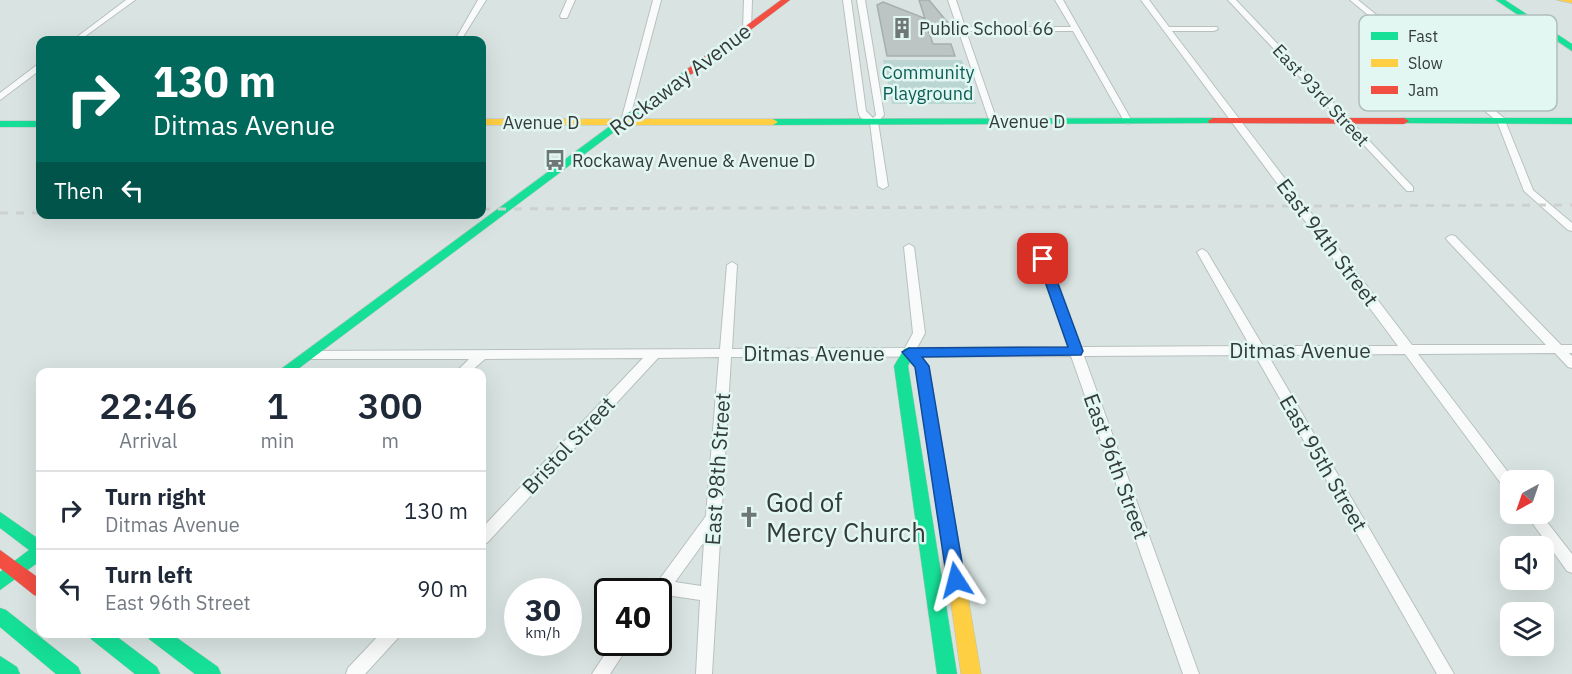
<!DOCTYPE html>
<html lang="en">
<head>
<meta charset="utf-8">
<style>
	:root { --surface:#fff; --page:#f2f2f3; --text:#1f2937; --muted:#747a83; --line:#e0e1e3 }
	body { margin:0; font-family:"IBM Plex Sans",sans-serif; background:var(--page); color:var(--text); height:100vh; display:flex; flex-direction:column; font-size:22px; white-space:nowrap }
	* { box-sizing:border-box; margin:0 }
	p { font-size:20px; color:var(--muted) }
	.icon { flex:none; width:33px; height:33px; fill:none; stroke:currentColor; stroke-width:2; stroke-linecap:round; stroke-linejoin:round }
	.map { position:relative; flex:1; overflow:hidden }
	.drawer { position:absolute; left:36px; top:368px; width:450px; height:270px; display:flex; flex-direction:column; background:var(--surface); border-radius:12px; box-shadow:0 6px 24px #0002 }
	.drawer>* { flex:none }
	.banner { position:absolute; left:36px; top:36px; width:450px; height:183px; border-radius:12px; box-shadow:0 6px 24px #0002; background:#00695c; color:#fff; overflow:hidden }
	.needle { width:39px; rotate:220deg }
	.controls { position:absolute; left:1500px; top:470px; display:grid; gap:12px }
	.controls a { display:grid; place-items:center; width:54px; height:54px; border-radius:12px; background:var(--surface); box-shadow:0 6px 24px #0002; font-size:30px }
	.speed { position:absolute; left:504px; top:578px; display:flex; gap:12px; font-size:30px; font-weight:700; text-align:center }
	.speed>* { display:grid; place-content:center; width:78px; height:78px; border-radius:50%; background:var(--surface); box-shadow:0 6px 24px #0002; line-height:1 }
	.speed small { font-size:15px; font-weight:400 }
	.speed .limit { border:3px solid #111; border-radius:9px; background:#fff; color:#111 }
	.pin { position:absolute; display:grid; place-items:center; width:51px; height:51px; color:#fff; margin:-26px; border-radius:12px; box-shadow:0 3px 9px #0006 }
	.me { position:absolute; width:66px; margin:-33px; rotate:351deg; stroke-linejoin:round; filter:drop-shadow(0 0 4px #0008) }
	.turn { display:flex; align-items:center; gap:21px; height:126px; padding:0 18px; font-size:27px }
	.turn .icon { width:78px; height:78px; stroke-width:2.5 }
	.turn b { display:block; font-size:42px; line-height:51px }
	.then { display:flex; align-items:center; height:57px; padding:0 18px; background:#0003; gap:12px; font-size:22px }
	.eta { display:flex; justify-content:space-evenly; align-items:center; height:102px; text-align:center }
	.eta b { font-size:36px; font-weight:600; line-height:42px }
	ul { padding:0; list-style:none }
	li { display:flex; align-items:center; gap:18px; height:78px; padding:0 18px; border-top:2px solid var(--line) }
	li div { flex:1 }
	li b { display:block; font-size:22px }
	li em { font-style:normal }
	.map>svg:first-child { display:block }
</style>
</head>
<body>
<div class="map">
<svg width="1572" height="674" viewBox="0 0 1572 674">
	<rect width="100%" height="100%" fill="#d9e4e2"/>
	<path fill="#bbd6d2" d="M883,60H962L976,104H892Z"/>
	<path fill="#bcc5c3" stroke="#a6afad" stroke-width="1.5" d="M919,0H929L948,23L927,25Z
		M883,2L924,18L933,44H951L955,56H887L877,5Z"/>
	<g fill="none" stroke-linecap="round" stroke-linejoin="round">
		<defs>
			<path id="street" d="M126,0H135L80,40H73Z
				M478,0H486L461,40H455Z
				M567,0H575L567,18H561L560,16Z
				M653,0H661L629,121L625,124L621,121Z
				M744,0H752L751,29L747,31L743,29Z
				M843,0H851L866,111L873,118L876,115L857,0H865L884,115L878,122L888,186L883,189L878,186L870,123L860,117L858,111Z
				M948,0H956L965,27H1071L1055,0H1063L1132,121L1128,124L1124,121L1073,31H966L997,121L993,124L990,123Z
				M1141,0H1149L1169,27H1217L1218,29L1214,31H1172L1412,345H1546L1447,240L1446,238L1451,235L1455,236L1561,345H1572V353H1569L1572,356V368L1568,367L1555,353L1418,354L1514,480H1510V491L1505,489L1405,354L1268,355L1454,674H1437L1255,355L1084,356L1199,674H1183L1071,356L731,357L712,674H696L700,600L666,595L658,600V591H651L706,516L719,357L658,358L487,543L482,544V528L643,358L485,359L470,372H456L469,359H308L302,355L308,351L720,349L727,265L732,262L737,265L732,349L905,348L913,333L904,247L909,244L914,247L925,333L917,348L1068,347L1038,259L1043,256L1048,259L1080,347L1250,346L1197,252L1202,249L1207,252L1263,346H1398ZM704,542L701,586L675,582Z
				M1228,0H1236L1413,187V191H1407Z
				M1350,0H1358L1390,26L1543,25L1544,27L1540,29L1396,30L1504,118L1533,190L1572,223V231L1568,230L1524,191L1497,121Z
				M37,65H40V70L0,100V93Z
				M1525,513H1540L1572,554V573L1567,571Z
				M381,633H400L398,638L365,674H346L348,668Z
				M613,642H631L610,674H592Z"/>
			<path id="fast" d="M1496,0H1505L1572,44V51Z
				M686,70L694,72L294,372H277Z
				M1213,118L1218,121L1217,123L773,125L768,122L773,119Z
				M1404,118H1572V124L1400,123L1399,121Z
				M0,121H40V127H0Z
				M909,347L914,349L929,366L956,526L954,531L948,533L942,531L940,526L915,368L910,362L908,366L957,674H937L894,366L904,349Z
				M0,512L40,540V561L0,590V572L29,550L0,528Z
				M0,608L6,610L78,667L81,674H56L0,627Z
				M88,633H112L157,667L160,674H135L91,639Z
				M146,633H170L218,667L221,674H195L149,639Z
				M0,656L17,667L20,674H0Z"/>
			<path id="slow" d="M1557,0H1572V3Z
				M482,119H773L778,122L773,125H482Z
				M948,519L954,521L956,526L981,674H961L940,526L942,521Z"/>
			<path id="jam" d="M781,0H790L692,74H686V70Z
				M1213,118H1404L1409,121L1404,124L1209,123L1208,121Z
				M0,550L40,579V597L34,595L0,568Z"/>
		</defs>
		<use href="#street" stroke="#b8c0be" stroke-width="2"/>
		<use href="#fast" stroke="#b8c0be" stroke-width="1"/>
		<use href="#slow" stroke="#b8c0be" stroke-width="1"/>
		<use href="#jam" stroke="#b8c0be" stroke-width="1"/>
		<use href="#street" fill="#f9fbfb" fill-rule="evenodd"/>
		<use href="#fast" fill="#16e098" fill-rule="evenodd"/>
		<use href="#slow" fill="#ffcf43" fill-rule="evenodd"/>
		<use href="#jam" fill="#f24e42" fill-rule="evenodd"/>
		<path stroke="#cdd0d0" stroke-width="3" stroke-dasharray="8 8" stroke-linecap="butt" d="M482,209L1572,205
			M0,213H40"/>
	</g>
	<path fill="#1a73e8" stroke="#114b97" stroke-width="1.5" d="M1043,255L1049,259L1083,351L1081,355L922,357L929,366L965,580L963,586L956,588L950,586L947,580L915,367L902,352L909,348L1068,347L1037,259Z"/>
	<defs>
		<symbol id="building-bare" viewBox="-9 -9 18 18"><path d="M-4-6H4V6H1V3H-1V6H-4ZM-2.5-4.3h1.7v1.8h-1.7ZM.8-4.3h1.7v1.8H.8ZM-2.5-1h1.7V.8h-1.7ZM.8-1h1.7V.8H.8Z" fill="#6e7775" stroke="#e2f6f2" stroke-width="2.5" paint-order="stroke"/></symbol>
		<symbol id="bus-bare" viewBox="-9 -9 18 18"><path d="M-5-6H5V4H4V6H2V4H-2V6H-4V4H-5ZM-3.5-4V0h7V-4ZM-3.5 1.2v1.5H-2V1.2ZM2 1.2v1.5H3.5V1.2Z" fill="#6e7775" stroke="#e2f6f2" stroke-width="2.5" paint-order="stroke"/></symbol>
		<symbol id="church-bare" viewBox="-9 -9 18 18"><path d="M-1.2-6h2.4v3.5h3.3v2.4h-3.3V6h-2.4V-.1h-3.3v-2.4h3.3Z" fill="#6e7775" stroke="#e2f6f2" stroke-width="2.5" paint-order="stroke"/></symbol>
	</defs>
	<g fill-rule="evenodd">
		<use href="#building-bare" x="887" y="13" width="30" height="30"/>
		<use href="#bus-bare" x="540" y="145" width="30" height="30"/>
		<use href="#church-bare" x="734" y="502" width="30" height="30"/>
	</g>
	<g text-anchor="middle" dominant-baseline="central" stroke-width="5" stroke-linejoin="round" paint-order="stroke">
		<g font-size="18" fill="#343c3a" stroke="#e2f6f2" text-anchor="start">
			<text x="919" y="28">Public School 66</text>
			<text x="572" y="160">Rockaway Avenue &amp; Avenue D</text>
		</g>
		<g font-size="18" fill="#0a5e56" stroke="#e2f6f2">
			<text x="928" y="72">Community<tspan x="928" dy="21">Playground</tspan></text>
		</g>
		<g font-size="18" fill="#343c3a" stroke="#e2f6f2">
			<text transform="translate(1321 95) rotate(47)">East 93rd Street</text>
			<text x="1027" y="121">Avenue D</text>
			<text x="541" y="122">Avenue D</text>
		</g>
		<g font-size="21" fill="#343c3a" stroke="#e2f6f2">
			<text transform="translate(680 79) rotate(-37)">Rockaway Avenue</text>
			<text transform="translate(1328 242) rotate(53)">East 94th Street</text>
			<text x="1300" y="350">Ditmas Avenue</text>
			<text x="814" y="353">Ditmas Avenue</text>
			<text transform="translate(568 445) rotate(-47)">Bristol Street</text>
			<text transform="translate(1324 463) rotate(60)">East 95th Street</text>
			<text transform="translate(1117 466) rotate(70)">East 96th Street</text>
			<text transform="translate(717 469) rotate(-86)">East 98th Street</text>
		</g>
		<g font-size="26" fill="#343c3a" stroke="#e2f6f2" text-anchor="start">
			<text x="766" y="502">God of<tspan x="766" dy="30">Mercy Church</tspan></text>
		</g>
	</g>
	<rect x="1359" y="15" width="198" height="96" rx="9" fill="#e2f6f2" stroke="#aebebb" stroke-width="1.5"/>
	<rect x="1371" y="32" width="27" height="8" fill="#16e098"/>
	<rect x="1371" y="59" width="27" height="8" fill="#ffcf43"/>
	<rect x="1371" y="86" width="27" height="8" fill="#f24e42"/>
	<g font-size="16" fill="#343c3a">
		<text x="1408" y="42">Fast</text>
		<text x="1408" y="69">Slow</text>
		<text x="1408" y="96">Jam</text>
	</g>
</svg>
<div class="controls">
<a><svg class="needle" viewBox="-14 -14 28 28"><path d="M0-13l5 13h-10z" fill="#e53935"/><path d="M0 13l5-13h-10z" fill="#747a83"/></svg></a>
<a><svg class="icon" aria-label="sound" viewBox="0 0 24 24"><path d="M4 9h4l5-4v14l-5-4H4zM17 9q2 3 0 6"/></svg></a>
<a><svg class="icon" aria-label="layers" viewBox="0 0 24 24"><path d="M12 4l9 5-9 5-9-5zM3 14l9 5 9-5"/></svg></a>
</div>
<div class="speed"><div>30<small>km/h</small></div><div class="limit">40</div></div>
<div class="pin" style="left:1043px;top:259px;background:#d93025"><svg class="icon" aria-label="arrive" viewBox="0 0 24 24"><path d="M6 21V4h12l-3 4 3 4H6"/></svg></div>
<svg class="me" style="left:956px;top:580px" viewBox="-20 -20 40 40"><path d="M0-17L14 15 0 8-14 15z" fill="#1a73e8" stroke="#fff" stroke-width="4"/></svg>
<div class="banner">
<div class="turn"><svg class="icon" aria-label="right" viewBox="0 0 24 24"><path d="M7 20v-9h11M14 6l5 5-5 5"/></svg><div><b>130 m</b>Ditmas Avenue</div></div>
<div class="then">Then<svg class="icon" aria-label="left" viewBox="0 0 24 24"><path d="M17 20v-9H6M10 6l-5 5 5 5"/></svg></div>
</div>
<section class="drawer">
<div class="eta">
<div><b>22:46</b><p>Arrival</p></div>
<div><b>1</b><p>min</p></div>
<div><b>300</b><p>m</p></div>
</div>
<ul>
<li><svg class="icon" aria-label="right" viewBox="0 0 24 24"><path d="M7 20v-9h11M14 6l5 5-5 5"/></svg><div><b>Turn right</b><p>Ditmas Avenue</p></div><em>130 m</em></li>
<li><svg class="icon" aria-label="left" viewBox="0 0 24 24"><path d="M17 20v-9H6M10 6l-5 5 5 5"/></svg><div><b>Turn left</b><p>East 96th Street</p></div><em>90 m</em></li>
</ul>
</section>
</div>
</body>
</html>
